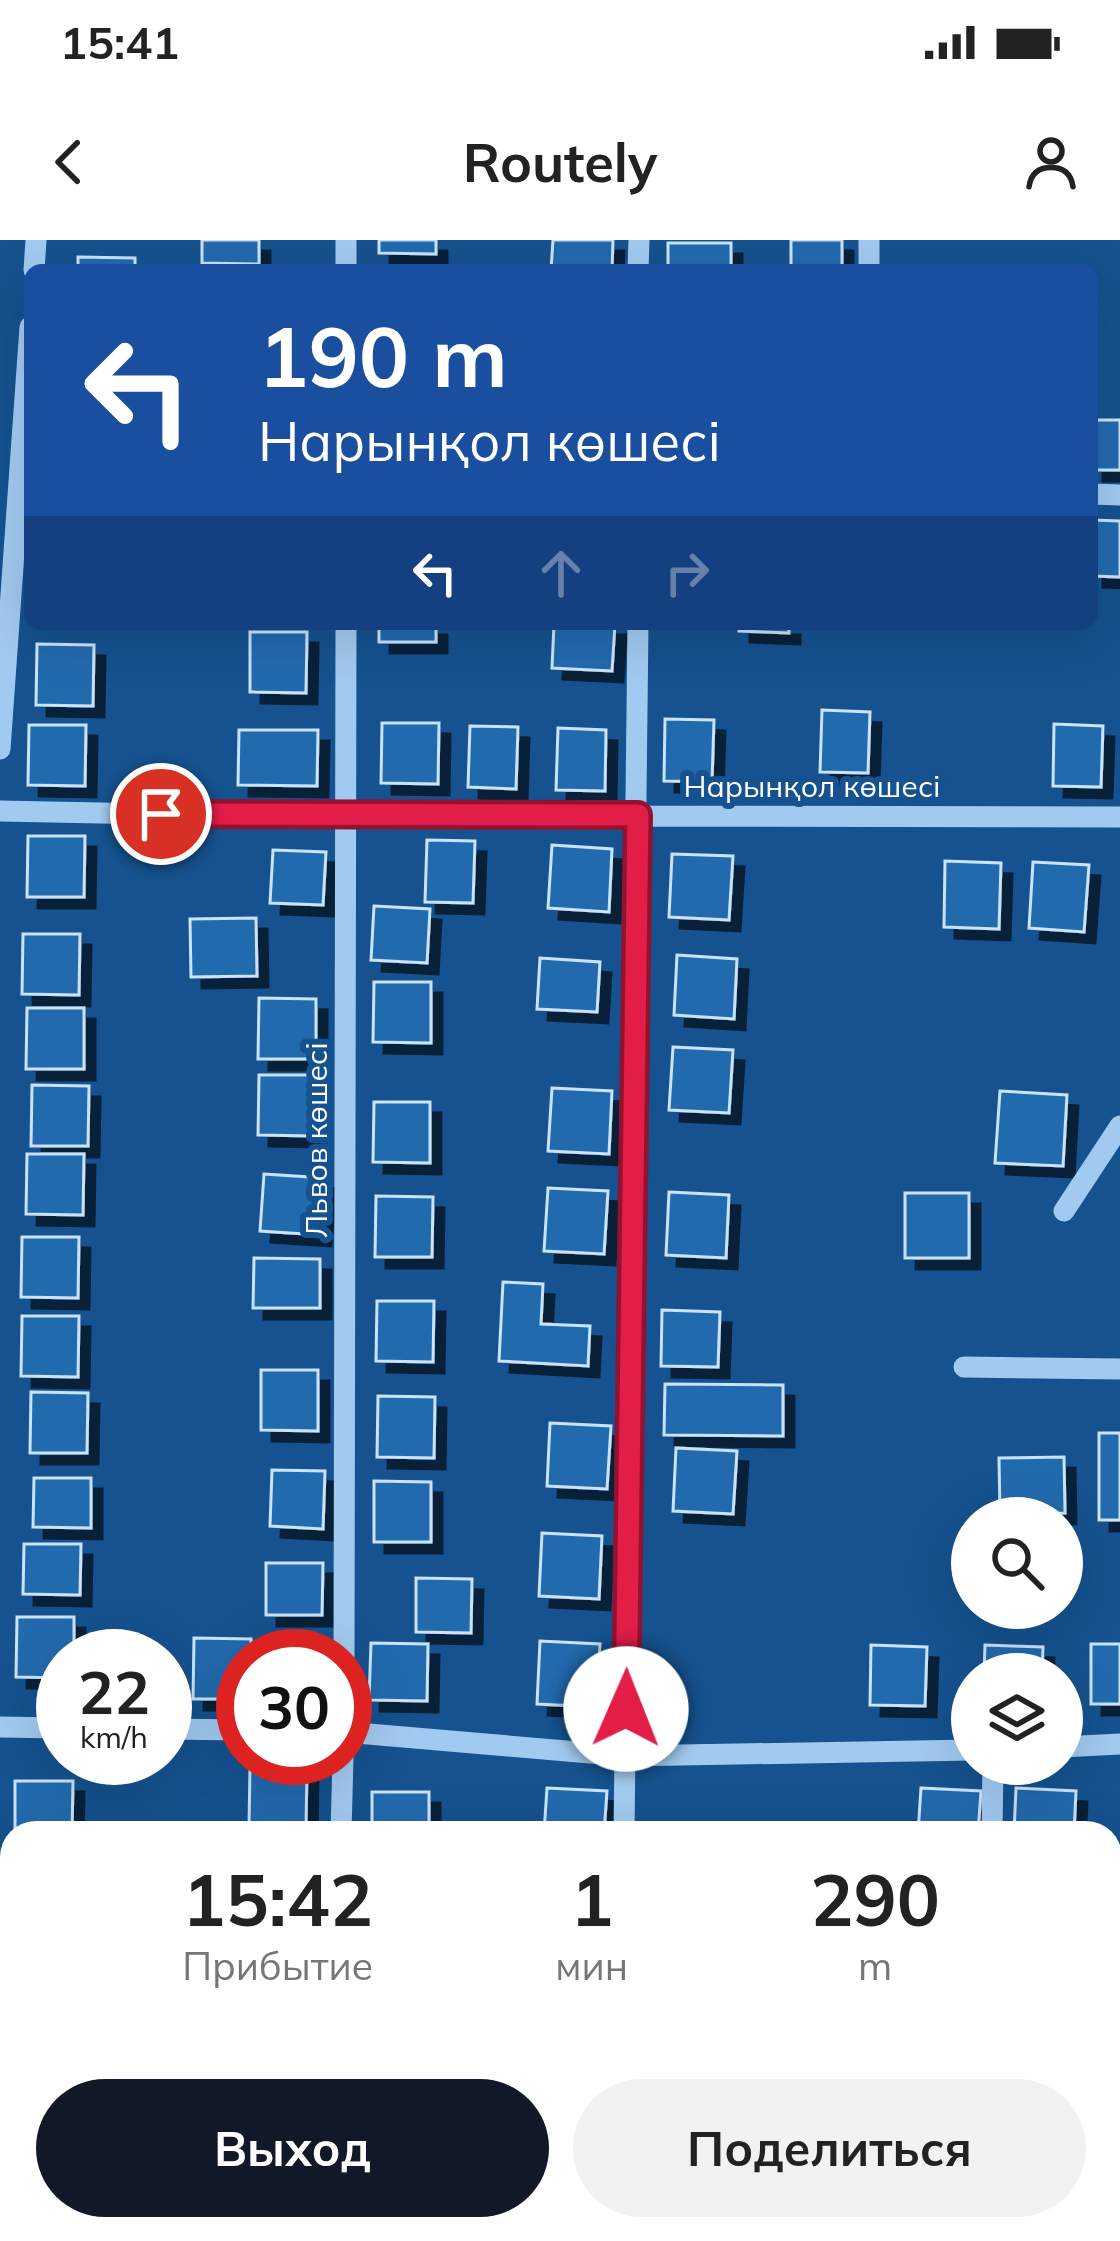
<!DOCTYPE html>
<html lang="ru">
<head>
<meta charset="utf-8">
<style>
	:root { --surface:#fff; --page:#f2f2f2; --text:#222; --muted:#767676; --accent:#111827 }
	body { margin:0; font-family:Mulish,sans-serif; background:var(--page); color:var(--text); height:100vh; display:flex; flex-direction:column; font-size:45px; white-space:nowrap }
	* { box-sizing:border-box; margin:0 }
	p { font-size:39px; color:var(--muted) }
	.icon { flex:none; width:66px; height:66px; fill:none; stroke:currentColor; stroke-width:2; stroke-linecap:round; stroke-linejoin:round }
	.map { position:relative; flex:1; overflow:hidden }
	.sheet { position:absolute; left:0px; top:1581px; width:1122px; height:420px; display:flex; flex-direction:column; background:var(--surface); border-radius:36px 36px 0 0; box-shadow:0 12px 48px #0002 }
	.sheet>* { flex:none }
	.hud { position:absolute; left:24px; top:24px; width:1074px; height:366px; border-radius:18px; box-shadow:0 12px 48px #0002; background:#1a4fa0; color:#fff; overflow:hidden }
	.controls { position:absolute; left:951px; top:1257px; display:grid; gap:24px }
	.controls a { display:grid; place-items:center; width:132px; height:132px; border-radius:50%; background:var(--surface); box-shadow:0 12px 48px #0002; font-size:60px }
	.speed { position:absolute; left:36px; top:1389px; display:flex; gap:24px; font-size:60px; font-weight:700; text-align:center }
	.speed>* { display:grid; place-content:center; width:156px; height:156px; border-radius:50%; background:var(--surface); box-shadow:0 12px 48px #0002; line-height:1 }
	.speed small { font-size:30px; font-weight:400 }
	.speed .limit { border:18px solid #d22; background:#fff; color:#111 }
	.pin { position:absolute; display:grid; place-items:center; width:102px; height:102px; color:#fff; margin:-51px; border:6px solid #fff; border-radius:50%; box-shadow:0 3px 12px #0007 }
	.me { position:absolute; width:132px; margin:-66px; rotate:1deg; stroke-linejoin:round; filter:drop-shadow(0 0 9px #0008) }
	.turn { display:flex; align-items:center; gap:42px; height:252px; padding:0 36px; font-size:54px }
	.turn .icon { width:156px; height:156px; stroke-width:2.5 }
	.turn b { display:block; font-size:84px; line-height:102px }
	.lanes { display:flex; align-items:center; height:114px; padding:0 36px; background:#0003; justify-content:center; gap:60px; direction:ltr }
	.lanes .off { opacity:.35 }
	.eta { display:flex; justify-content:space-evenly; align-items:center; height:204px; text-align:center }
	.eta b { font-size:72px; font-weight:700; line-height:84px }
	.action { display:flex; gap:24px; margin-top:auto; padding:24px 36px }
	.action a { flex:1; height:138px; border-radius:72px; background:var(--accent); color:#fff; font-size:48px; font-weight:700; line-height:138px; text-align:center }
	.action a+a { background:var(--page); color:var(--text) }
	.status { display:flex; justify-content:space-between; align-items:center; height:84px; padding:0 60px; background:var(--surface); direction:ltr }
	.status svg { height:33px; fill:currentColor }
	header { display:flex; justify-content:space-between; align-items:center; height:156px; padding:0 36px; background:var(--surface); font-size:54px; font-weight:700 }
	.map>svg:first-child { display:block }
</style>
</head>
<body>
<div class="status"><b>15:41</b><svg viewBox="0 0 49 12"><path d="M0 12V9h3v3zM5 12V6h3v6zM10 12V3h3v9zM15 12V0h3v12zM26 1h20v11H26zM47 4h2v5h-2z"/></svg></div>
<header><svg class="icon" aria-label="back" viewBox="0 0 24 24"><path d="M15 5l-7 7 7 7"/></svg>Routely<svg class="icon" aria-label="person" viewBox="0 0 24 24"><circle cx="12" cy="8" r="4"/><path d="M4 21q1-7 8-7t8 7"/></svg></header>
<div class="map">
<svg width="1120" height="2001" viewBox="0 0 1120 2001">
	<defs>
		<filter id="shadow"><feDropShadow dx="11" dy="11" stdDeviation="0" flood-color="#0009"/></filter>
	</defs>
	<rect width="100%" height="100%" fill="#15528f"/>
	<path fill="#236aae" stroke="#c8e3fb" stroke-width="3" filter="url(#shadow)" d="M202,0H259V24L202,23Z
		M379,0H436V14L379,13Z
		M553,0H613L612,30H551Z
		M791,0H842V30H791Z
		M668,3H731V30H668Z
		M78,17L135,18V30H78Z
		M1092,180H1120V230H1092Z
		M1092,280L1120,281V337L1092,336Z
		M379,384H436V402H379Z
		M554,384H615L612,431L552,428Z
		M739,384H789V393L739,391Z
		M250,392H307L306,453L250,452Z
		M37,404L94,405L93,466L36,465Z
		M822,470L870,472L868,533L820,532Z
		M665,479L714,480L712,542L664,541Z
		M382,483H439L438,544L381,543Z
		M1054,484L1103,486L1101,547L1053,546Z
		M29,485H86L85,546L28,545Z
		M470,486L518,487L516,549L468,547Z
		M558,488L606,490L605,551L556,550Z
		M239,490H318L317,546L238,545Z
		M28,596H85L84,657H27Z
		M427,600L475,601L473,663L425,662Z
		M552,605L612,609L609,672L548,668Z
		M273,610L326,612L323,665L270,663Z
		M672,614L733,616L729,680L669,677Z
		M945,621L1001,623L999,689L944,687Z
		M1033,622L1089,625L1084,692L1029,688Z
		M374,666L430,669L427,723L371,720Z
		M256,678L257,736L191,737L190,679Z
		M23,694H80L79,755L22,754Z
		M677,715L737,719L734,779L674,775Z
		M540,718L600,722L597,772L537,769Z
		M374,742H431V803L373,802Z
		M259,758L316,759V819H258Z
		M27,768H84V829H26Z
		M673,807L733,810L729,873L669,870Z
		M259,835H315V896L258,895Z
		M32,845L89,846L88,906H31Z
		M552,848L612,851L609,914L548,911Z
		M1000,851L1067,855L1063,926L995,923Z
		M374,862H430V923L373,922Z
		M27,914H84L83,975L26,974Z
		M264,934L324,938L320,995L260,991Z
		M548,948L608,951L604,1014L544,1011Z
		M669,952L729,955L726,1018L666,1015Z
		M905,953H969V1018H905Z
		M376,956L433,957L432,1017H375Z
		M22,997H79L78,1058L21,1057Z
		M254,1018L320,1019V1068H253Z
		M503,1042L543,1044L541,1084L590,1086L588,1126L499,1121Z
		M377,1061H434L433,1122L376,1121Z
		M662,1070L720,1072L718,1127L661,1126Z
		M22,1076H79L78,1137L21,1136Z
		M261,1130H318V1191L261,1190Z
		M665,1144L783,1145V1196L664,1195Z
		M31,1152L88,1153L87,1213H30Z
		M378,1156L435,1157L434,1218L377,1217Z
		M550,1183L611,1186L607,1249L547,1246Z
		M1099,1193H1120V1280H1099Z
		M676,1208L737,1211L733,1274L673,1271Z
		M1064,1217L1065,1273L1000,1274L999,1218Z
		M272,1230L325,1231L323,1289L270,1286Z
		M34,1238H91V1288L33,1287Z
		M374,1241L431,1242V1302H374Z
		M542,1293L602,1296L599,1359L539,1356Z
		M24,1304H81L80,1355L23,1354Z
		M266,1323H323L322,1375H266Z
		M416,1338L472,1339L471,1393L416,1392Z
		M17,1377H74V1416H63V1438L16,1437Z
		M194,1398L251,1399V1416H243V1459H193Z
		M271,1398L327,1401L326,1416H271Z
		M540,1401L600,1404L596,1467L537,1464Z
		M371,1403L428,1404L427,1461L369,1460Z
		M1091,1404H1120V1464H1091Z
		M871,1405L927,1407L925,1466L870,1465Z
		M985,1405L1043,1407L1042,1434H984Z
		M250,1526L307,1527L306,1587H249Z
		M15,1541H73L72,1593H15Z
		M547,1548L607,1551L604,1593H544Z
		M921,1548L981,1551L978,1593H918Z
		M1016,1548L1076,1551L1074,1593H1014Z
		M372,1552H429V1593H372Z
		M0,1942H12V1989H54V2001H0Z
		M358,1989H415V2001H357Z
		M529,1989H589V2001H528Z
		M1001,1989H1061V2001H1000Z"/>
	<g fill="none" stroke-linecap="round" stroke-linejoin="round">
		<path stroke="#a1caf0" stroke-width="21" d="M346,0V30
			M869,0V24
			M34,30L36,0
			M638,30L639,0
			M1092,254L1120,255
			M0,509L30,87
			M0,571L201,575L1120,577
			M1064,971L1120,886
			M964,1127L1120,1129
			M344,1416L346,384
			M0,1487L63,1488
			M165,1489L243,1490
			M345,1492L625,1516L972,1510
			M1062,1507L1120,1504
			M341,1593L343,1518
			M624,1593L638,384
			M992,1593L993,1524
			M333,2001L334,1989
			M618,2001V1989
			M985,2001L986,1989"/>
	</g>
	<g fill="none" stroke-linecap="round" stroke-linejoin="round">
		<defs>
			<path id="route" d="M161,574L638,575L626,1469"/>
		</defs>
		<use href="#route" stroke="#92132f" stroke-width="30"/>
		<use href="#route" stroke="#e11d48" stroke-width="21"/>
	</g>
	<g text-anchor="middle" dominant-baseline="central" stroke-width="12" stroke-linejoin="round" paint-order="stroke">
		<g font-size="30" fill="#fff" stroke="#15528f">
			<text x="812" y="546">Нарынқол көшесі</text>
			<text transform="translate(316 900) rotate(-90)">Львов көшесі</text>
		</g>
	</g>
</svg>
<div class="controls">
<a><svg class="icon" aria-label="search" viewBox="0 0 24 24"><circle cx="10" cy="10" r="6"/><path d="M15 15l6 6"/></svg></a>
<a><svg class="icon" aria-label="layers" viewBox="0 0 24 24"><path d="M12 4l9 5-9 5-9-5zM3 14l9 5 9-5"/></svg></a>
</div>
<div class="speed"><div>22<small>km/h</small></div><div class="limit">30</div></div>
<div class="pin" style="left:161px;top:574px;background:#d93025"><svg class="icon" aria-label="arrive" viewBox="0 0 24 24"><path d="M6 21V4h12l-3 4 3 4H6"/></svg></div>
<svg class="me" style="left:626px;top:1469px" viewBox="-20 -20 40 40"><circle r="19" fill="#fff"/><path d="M0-13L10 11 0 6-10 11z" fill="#e11d48"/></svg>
<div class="hud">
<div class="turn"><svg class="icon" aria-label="left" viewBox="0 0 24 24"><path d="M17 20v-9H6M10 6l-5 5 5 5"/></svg><div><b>190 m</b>Нарынқол көшесі</div></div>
<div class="lanes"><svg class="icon" aria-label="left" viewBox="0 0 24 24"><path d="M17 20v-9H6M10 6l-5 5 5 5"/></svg><svg class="icon off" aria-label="ahead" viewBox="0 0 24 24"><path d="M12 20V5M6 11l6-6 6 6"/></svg><svg class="icon off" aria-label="right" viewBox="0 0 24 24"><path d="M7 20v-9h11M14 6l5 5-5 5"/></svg></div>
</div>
<section class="sheet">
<div class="eta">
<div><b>15:42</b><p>Прибытие</p></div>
<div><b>1</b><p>мин</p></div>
<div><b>290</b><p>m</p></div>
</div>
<div class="action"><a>Выход</a><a>Поделиться</a></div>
</section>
</div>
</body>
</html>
